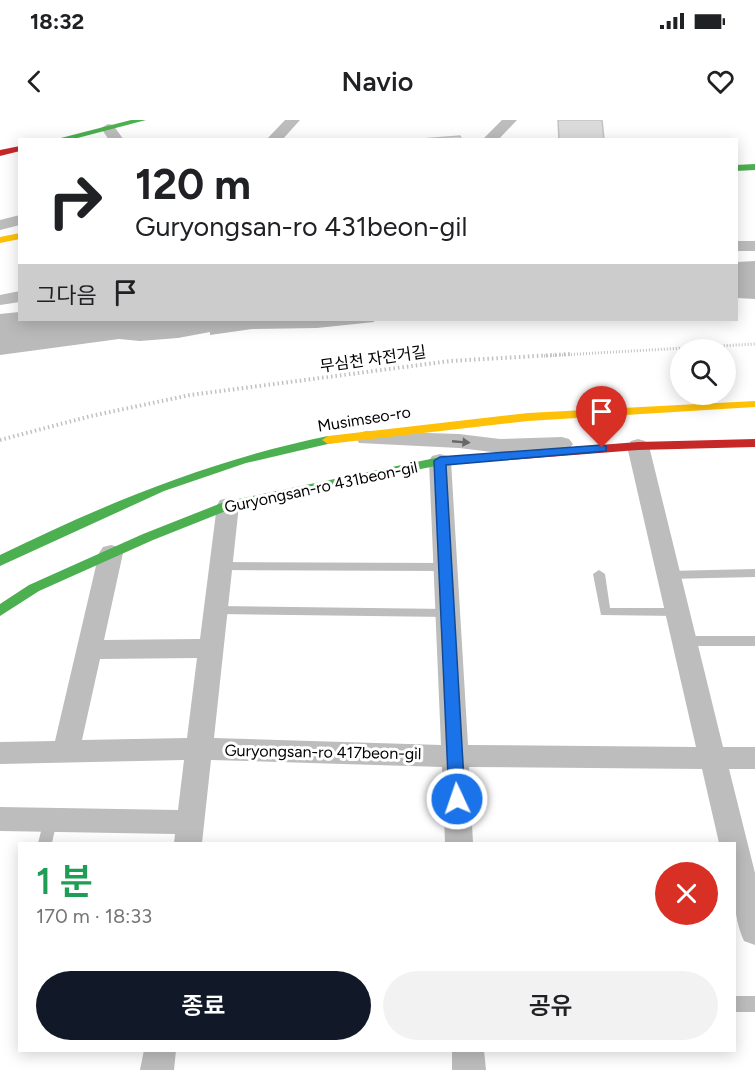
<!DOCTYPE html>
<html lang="ko">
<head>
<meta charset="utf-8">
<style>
	:root { --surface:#fff; --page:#f2f2f2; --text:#202124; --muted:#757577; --accent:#111827 }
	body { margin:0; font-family:Figtree,"Noto Sans KR",sans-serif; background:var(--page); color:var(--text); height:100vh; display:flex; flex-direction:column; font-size:22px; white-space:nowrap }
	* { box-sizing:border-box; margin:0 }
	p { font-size:20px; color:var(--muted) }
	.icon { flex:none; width:33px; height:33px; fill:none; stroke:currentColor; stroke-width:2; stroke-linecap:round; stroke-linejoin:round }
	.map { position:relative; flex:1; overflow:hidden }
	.side { position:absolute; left:18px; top:722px; width:718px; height:210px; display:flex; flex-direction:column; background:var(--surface); border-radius:0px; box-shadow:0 3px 15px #0003 }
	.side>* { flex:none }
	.guide { position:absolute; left:18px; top:18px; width:720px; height:183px; border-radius:0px; box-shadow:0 3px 15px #0003; background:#fff; color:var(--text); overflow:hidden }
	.controls { position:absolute; left:670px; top:219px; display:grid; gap:12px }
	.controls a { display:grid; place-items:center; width:66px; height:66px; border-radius:50%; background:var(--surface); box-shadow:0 3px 15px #0003; font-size:30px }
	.pin { position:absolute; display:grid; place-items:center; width:51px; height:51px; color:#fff; margin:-62px -26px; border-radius:50% 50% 50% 0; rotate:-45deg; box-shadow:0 0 6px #0007 }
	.pin .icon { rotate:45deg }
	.me { position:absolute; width:66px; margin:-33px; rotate:357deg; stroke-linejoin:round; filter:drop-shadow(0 0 4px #0008) }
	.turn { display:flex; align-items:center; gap:21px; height:126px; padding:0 18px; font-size:27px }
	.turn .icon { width:78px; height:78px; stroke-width:2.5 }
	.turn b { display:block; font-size:42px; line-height:51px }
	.then { display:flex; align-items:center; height:57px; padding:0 18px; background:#0003; gap:12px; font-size:22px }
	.round { display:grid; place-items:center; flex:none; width:63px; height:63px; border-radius:32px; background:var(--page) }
	.overview { display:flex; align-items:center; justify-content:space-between; height:102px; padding:0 18px }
	h1 { font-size:36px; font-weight:600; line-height:45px; color:#1e9e55 }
	.primary-button { display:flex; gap:12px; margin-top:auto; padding:12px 18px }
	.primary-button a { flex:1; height:69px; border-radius:36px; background:var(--accent); color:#fff; font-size:24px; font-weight:600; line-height:69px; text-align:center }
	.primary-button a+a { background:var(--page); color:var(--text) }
	.status { display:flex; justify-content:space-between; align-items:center; height:42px; padding:0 30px; background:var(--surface); direction:ltr }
	.status svg { height:16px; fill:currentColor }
	header { display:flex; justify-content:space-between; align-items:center; height:78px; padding:0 18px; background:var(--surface); font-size:27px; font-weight:600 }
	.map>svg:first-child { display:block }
</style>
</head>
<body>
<div class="status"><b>18:32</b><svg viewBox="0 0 49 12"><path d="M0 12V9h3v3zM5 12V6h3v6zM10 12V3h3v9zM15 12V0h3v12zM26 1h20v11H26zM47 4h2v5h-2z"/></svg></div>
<header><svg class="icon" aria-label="back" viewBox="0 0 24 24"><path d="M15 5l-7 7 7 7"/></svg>Navio<svg class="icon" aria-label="heart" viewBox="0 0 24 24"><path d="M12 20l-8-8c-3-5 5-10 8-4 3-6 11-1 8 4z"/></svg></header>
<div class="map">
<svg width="755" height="950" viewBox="0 0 755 950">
	<rect width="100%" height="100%" fill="#fff"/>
	<path fill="#bababa" d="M755,141V179L737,178V142Z
		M19,192L20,200H375L374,202L317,208L252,209L210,215V212L178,218L140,221L119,219L0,235V194Z"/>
	<path fill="#dbdbdb" stroke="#c3c3c3" stroke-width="1.5" d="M558,0H602L604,20H559Z
		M460,16L462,20H409Z"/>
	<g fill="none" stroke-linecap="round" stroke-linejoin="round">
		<path stroke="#c2c2c2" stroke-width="3" stroke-dasharray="1 2" stroke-linecap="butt" d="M544,236L755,224"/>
		<path stroke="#c2c2c2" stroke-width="4" stroke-dasharray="1.5 3" stroke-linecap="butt" d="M0,320L91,296L190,275L450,241L570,234"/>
		<path fill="#bdbdbd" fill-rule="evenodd" d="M222,442L445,443L451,447L445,451L222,450L216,446Z
			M755,449V457L668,459L662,455L668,451Z
			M599,450L605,454L610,488H677L683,492L677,496L601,495L593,454Z
			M216,486L447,489L453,493L447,497L216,494L210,490Z
			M684,516H755V526H684L680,524L678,521L680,518Z
			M50,694L55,696L57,700L52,723H38L45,696Z
			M735,876H755V892H735Z"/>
		<path fill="#bdbdbd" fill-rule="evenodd" d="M285,0H300L282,20H266Z
			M502,0H517L498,20H482Z
			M108,4L113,5L124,20H109L101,8Z
			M20,95V105L0,110V100Z
			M736,121H755V131H736Z
			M20,171V182L0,185V175Z
			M366,311L459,314L500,319L562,317L569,319L573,324L569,329L562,331L500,333L459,328L359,323L356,318L359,313Z
			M638,319L645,321L649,326L723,627H755V649H729L755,753V825L744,821C730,791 735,756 735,723H719L702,649L469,647L473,723H445L442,647L211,640L202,723H174L175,714L0,711V687L178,690L184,640L0,644V622L55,621L99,433L103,427L111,425L119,427L123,433L104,520L200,519L217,385L220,380L228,378L236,380L239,385L214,618L441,625L429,341L432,336L440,334L448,336L451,341L468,625L696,627L627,326L631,321ZM197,538L187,618L82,620L100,539Z
			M144,930H176L174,950H140Z
			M452,930H484L486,950H452Z"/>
		<path fill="#4caf50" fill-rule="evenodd" d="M131,0H146L70,20H53Z
			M755,44V50L736,51V45Z
			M328,316L332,317L334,320L332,323L246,343L164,371L0,446V435C107,383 211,340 328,316Z
			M510,332L514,333L516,336L514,339L440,345L231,389L153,420L39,471L0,496V484L29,465L143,414L224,382L440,337Z"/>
		<path fill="#ffc107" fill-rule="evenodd" d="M20,113V119L0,123V117Z
			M755,281V287L528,301L328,324L322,320L328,316L528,293Z"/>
		<path fill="#c62828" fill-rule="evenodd" d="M20,26V31L0,36V30Z
			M755,319V327L638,330L510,340L504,336L510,332L638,322Z"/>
	</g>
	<defs><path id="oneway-solid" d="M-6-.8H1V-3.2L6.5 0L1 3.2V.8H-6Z" transform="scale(1.5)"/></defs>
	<use fill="#686868" href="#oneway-solid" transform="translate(461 322) rotate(5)"/>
	<path fill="#1a73e8" stroke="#114b97" stroke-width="1.5" d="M602,325L606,326V331L446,345L465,679L462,684L457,686L451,684L449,679L434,341L440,337Z"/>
	<g text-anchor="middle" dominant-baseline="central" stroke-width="6" stroke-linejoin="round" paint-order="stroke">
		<g font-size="16" fill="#000" stroke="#fff">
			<text transform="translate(373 239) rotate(-8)">무심천 자전거길</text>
			<text transform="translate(364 299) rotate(-9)">Musimseo-ro</text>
			<text transform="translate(321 367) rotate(-12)">Guryongsan-ro 431beon-gil</text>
			<text transform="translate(323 632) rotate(1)">Guryongsan-ro 417beon-gil</text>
		</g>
	</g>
</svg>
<div class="controls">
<a><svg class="icon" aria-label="search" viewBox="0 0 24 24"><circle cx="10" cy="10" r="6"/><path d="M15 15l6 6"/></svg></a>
</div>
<div class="pin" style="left:602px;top:328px;background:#d93025"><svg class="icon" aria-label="arrive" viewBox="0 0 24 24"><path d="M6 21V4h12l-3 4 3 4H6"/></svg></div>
<svg class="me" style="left:457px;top:679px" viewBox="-20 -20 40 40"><circle r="17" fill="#1a73e8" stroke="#fff" stroke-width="3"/><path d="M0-11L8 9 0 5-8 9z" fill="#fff"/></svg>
<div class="guide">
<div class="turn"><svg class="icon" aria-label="right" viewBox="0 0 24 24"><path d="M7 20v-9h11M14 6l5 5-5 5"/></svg><div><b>120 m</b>Guryongsan-ro 431beon-gil</div></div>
<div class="then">그다음<svg class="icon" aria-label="arrive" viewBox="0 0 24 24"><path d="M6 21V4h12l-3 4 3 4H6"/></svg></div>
</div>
<section class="side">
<div class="overview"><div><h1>1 분</h1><p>170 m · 18:33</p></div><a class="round" style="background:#d93025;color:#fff"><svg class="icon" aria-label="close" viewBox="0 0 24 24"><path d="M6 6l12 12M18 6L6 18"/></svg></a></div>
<div class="primary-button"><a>종료</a><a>공유</a></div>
</section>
</div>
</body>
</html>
